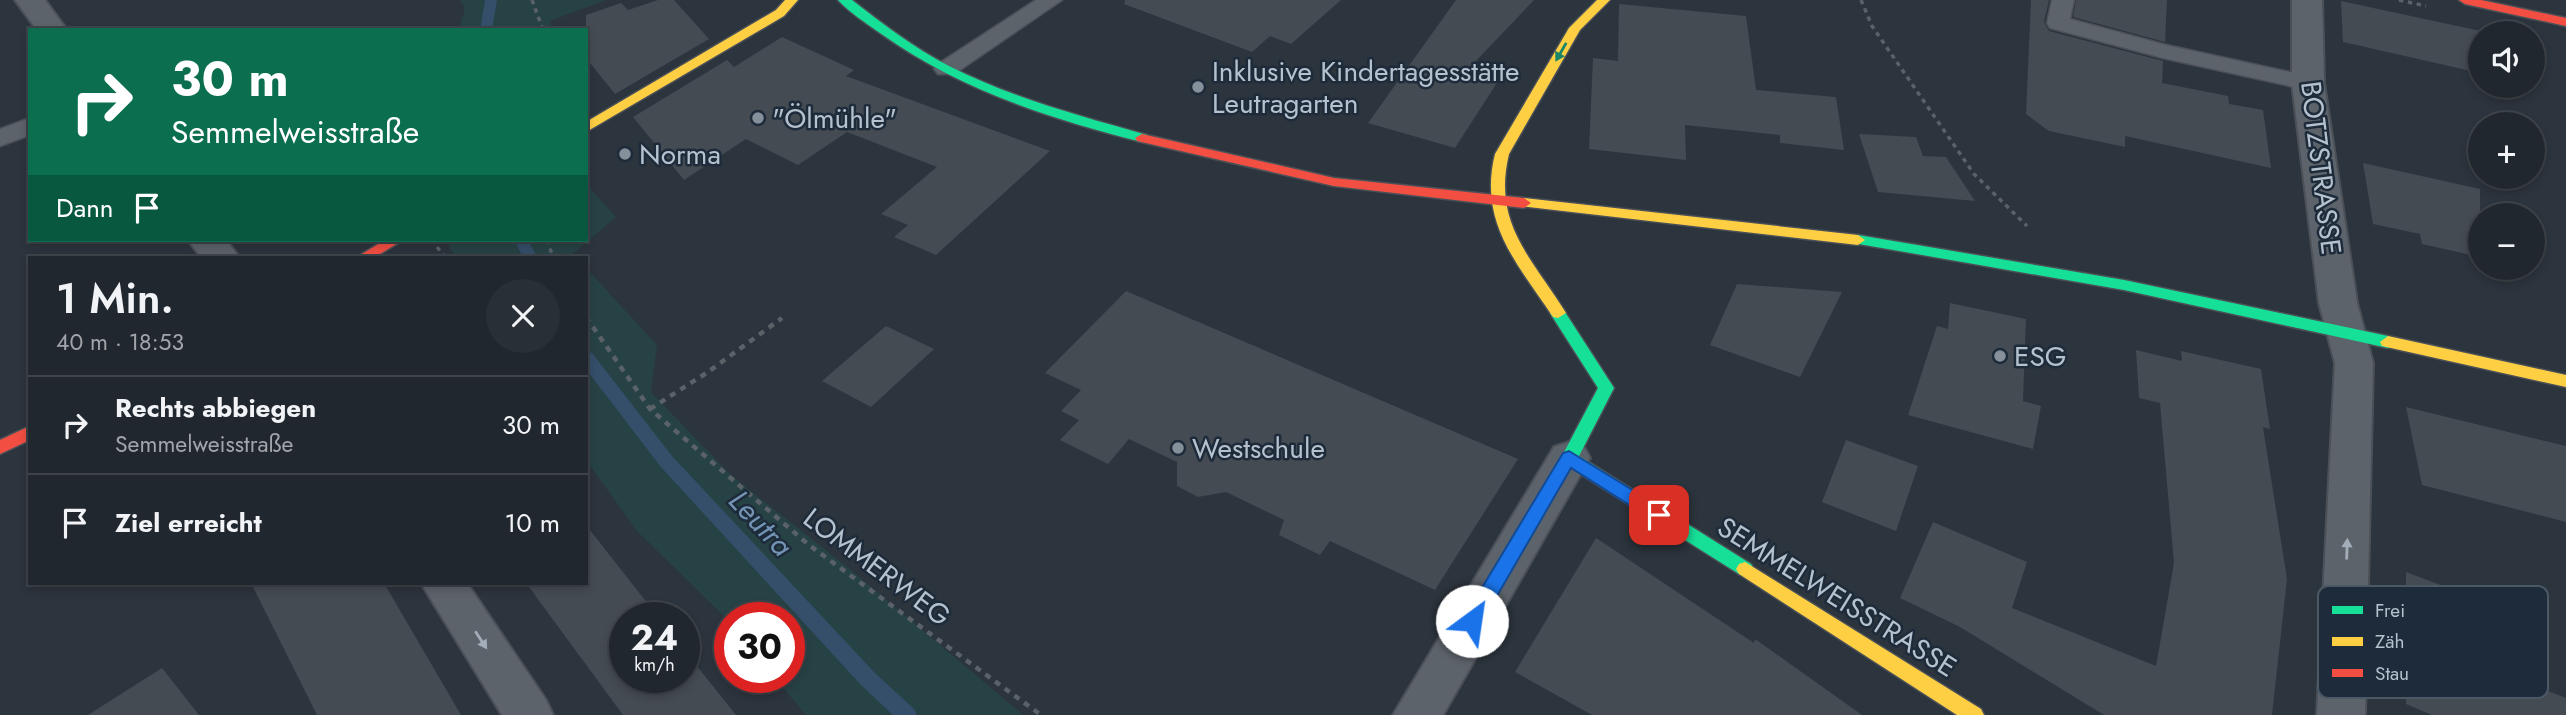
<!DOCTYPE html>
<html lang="de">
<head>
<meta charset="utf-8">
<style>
	:root { --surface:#21272e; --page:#292f36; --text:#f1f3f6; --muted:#a2a5aa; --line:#3e444a }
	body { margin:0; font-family:Jost,sans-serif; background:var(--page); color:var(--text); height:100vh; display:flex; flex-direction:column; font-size:26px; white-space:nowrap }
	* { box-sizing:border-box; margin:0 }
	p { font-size:23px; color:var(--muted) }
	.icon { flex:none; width:38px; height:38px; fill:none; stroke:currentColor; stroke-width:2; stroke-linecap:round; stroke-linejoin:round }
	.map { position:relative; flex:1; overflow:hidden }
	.side { position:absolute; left:28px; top:256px; width:560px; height:329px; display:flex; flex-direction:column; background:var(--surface); border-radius:0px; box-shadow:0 4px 10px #0003,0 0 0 2px var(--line) }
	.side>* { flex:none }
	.guide { position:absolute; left:28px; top:28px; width:560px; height:214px; border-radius:0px; box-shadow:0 4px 10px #0003,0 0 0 2px var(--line); background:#0b6e4f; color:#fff; overflow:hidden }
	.buttons { position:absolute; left:2468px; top:21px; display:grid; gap:14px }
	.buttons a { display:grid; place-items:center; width:77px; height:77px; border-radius:50%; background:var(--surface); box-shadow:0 4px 10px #0003,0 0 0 2px var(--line); font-size:35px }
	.speed { position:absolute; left:609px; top:602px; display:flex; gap:14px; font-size:35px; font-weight:700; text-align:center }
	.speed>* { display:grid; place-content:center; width:91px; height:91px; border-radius:50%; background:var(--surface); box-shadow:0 4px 10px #0003,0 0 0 2px var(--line); line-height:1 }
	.speed small { font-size:18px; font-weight:400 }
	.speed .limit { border:10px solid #d22; background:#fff; color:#111 }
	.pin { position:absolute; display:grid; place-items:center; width:60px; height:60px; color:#fff; margin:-30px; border-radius:14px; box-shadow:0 4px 10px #0006 }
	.me { position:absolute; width:77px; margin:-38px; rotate:31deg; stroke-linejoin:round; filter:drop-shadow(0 0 5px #0008) }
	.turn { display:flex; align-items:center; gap:24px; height:147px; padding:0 28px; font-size:32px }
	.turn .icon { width:91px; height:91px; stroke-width:2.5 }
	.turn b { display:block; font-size:49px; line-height:60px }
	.then { display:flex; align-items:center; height:66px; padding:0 28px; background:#0003; gap:14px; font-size:26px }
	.round { display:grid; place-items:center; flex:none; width:74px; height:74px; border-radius:37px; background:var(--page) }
	.headline { display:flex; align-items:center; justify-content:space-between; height:119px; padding:0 28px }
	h1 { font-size:42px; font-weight:600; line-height:52px }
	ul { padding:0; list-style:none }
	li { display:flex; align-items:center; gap:21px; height:98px; padding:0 28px; border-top:2px solid var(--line) }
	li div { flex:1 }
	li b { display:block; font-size:26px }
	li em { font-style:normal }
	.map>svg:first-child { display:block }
</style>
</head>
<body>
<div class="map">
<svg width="2566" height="715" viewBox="0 0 2566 715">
	<rect width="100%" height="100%" fill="#2c343d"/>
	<path fill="#274245" d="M460,0H606L550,21L552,30H459L465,8Z
		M586,184L616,217L573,254L576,257H455L446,240H586Z
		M586,268L657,345L651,392L732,476L850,569L1023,715H806L774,677H789V618H730V622L637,531L586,460Z"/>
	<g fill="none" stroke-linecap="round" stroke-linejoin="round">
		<path fill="#354e6a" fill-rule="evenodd" d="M485,0H497L492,30H480Z
			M514,240H528L537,257H523Z
			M586,351L592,353L672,456L875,673L914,709L917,715H893L861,685L660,466L586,369Z"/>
	</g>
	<path fill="#444b52" d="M658,0H674L709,39L615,94L586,58V15L621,3L628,10Z
		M1125,0H1341L1291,44L1270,36L1252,52L1124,4Z
		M1456,0H1534L1473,64L1504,72L1455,148L1368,123Z
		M2031,0H2049L2044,22L2049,31L2163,61L2162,83L2228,96L2229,104L2263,110L2271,168L2125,136V147L2049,131L2026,114Z
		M2076,0H2167L2165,42L2073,17Z
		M2341,1L2490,33H2480V73L2343,42Z
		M1619,4L1746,16L1756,90L1836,97L1844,150L1780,143V135L1685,125L1686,160L1589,149L1593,58L1618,61Z
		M782,37L854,70L846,76L1050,151L936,255L894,237L908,225L881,214L937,167L847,132L798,165L746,139L684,180L633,117L727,60L734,67Z
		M1859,134L1916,137L1923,156L1946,157L1975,201L1878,192Z
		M2363,163L2480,189V257L2422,244L2420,234L2373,224Z
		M1737,284L1842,292L1800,377L1710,345Z
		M1126,291L1518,459L1435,590L1330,541L1320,555L1279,535L1284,520L1226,492L1198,497L1177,486V462L1129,439L1108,464L1060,440L1079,420L1061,411L1081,390L1045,373Z
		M1950,303L2026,319L2023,401L2041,406L2033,449L1908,415L1937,326L1948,329Z
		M886,326L934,349L871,407L822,381Z
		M2136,350L2182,361L2181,351L2261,369L2270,429L2263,427L2287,579L2272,715H2104L1960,627L1900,598L1933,522L2027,562L2012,608L2156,666L2174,563L2160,403L2139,398Z
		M2406,407L2566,446V522L2422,485Z
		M1846,440L1918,466L1896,531L1822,502Z
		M586,525L659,618H625V677H684V650L736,715H623L526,583H586Z
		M1596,538L1754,643L1755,639L1862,715H1592L1515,672Z
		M2406,572L2475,598V662L2566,698V715H2432L2406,704Z
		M251,583H384L461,715H317Z
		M162,668L199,715H88Z"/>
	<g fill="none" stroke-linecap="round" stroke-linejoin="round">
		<defs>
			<path id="lane" d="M1036,0H1062L954,74H938L934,69L938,64Z
				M2052,0H2074L2070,19L2166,45L2317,78L2320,83L2317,88L2308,90L2163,58L2050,28L2047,23Z
				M30,118V135L0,146V129Z"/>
			<path id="street" d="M15,0H45L67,30H37Z
				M2292,0H2322L2324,83L2357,303L2373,363L2365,715H2317L2335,363L2319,303L2292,83Z
				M188,240H226L239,257H201Z
				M1569,442L1584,447L1590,458L1443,715H1393L1554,447Z
				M421,583H467L546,700L553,715H502Z"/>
			<path id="fast" d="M838,0H852C883,24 914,48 949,66C1012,98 1080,116 1147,135L1149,138L1142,142C1050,119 958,89 880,33C866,23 850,13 838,0Z
				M1858,235L2124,280L2388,336L2396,342L2388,348L2124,290L1853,243L1851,240Z
				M1558,308L1563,309L1614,388L1579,456L1751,564L1754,569L1751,574L1745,576L1739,574L1563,463L1561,458L1598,388L1550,313Z"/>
			<path id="slow" d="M785,0H798L784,16L586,132V122L776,10Z
				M1597,0H1610L1580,30L1509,154C1492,224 1532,258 1566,313L1558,318L1553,317C1517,263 1478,222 1495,154L1569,28Z
				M1524,198L1858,235L1865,240L1858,245L1519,206L1517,203Z
				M2388,336L2566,375V387L2382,346L2380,342Z
				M1745,562L1981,709L1984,715H1957L1739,574L1736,569L1739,564Z"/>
			<path id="jam" d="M2459,0H2481L2566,18V26L2465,4Z
				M1142,134L1334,178L1524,198L1531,203L1524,208L1334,186L1137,141L1135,138Z
				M385,240H403L375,257H357Z
				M30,426V440L0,454V440Z"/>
		</defs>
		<use href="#lane" stroke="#4b5057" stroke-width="3"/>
		<use href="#street" stroke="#4b5057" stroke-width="4"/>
		<use href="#fast" stroke="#4b5057" stroke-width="3"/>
		<use href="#slow" stroke="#4b5057" stroke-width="3"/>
		<use href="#jam" stroke="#4b5057" stroke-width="3"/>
		<path stroke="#5a6268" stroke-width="3.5" stroke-dasharray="4.5 4.5" stroke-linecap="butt" d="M532,0L543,30
			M1861,0L1872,26L1974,174L2027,226
			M2399,0L2426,6
			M547,240L553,257
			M437,247L445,257"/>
		<path stroke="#5a6268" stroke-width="4.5" stroke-dasharray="6 6" stroke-linecap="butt" d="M586,317L650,409L809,545L1041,715
			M650,409L708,372L782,318"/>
		<use href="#lane" fill="#5d636b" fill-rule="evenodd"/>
		<use href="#street" fill="#5d636b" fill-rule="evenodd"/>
		<use href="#fast" fill="#16e098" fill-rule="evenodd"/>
		<use href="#slow" fill="#ffcf43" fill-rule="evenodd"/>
		<use href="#jam" fill="#f24e42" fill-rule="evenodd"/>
	</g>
	<defs><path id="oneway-solid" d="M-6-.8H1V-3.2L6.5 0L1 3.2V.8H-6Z" transform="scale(1.75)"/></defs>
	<use fill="#1a8669" href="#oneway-solid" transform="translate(1561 52) rotate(120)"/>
	<g fill="#a4aeba">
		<use href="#oneway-solid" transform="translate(2347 549) rotate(-88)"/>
		<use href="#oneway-solid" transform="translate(481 640) rotate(57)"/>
	</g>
	<path fill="#1a73e8" stroke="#114b97" stroke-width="2" d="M1569,451L1665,510L1668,515L1665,520H1653L1571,468L1479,627L1472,629L1465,627L1463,621L1465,616L1563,453Z"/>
	<g fill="#86909b" stroke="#1d2b3a" stroke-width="2.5">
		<circle cx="1198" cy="87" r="7"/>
		<circle cx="758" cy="118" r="7"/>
		<circle cx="625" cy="154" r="7"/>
		<circle cx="2000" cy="356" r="7"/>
		<circle cx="1178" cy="448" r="7"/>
	</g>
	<g text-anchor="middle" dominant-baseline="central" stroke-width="5" stroke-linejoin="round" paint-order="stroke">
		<g font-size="28" fill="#b6c1ce" stroke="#1d2b3a" text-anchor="start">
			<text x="1212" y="71">Inklusive Kindertagesstätte<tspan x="1212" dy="32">Leutragarten</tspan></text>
			<text x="772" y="118">"Ölmühle"</text>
			<text x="639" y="154">Norma</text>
			<text x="2014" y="356">ESG</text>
			<text x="1192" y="448">Westschule</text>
		</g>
		<g font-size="28" fill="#b6c1ce" stroke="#1d2b3a">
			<text transform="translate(2321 168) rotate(83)">BOTZSTRASSE</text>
			<text transform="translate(877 567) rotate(37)">LOMMERWEG</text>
			<text transform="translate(1837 597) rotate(32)">SEMMELWEISSTRASSE</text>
		</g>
		<g font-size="30" font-style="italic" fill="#7394b4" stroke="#1d2b3a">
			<text transform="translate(761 523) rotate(47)">Leutra</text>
		</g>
	</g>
	<rect x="2318" y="586" width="230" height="112" rx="10" fill="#1d2b3a" stroke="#4b5866" stroke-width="2"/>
	<rect x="2332" y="606" width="31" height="8" fill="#16e098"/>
	<rect x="2332" y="637" width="31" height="9" fill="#ffcf43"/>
	<rect x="2332" y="669" width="31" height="8" fill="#f24e42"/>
	<g font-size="19" fill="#b6c1ce">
		<text x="2375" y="617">Frei</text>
		<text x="2375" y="648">Zäh</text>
		<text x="2375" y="680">Stau</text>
	</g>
</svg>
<div class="buttons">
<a><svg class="icon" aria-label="sound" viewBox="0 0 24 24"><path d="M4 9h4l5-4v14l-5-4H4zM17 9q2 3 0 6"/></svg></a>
<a>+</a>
<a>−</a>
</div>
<div class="speed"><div>24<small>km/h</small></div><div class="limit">30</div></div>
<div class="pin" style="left:1659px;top:515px;background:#d93025"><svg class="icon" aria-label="arrive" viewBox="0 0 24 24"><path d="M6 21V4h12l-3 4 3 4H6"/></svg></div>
<svg class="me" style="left:1472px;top:621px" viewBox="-20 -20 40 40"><circle r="19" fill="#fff"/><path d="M0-13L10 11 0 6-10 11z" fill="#1a73e8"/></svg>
<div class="guide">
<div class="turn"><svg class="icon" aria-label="right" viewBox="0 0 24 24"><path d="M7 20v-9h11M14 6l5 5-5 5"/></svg><div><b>30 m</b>Semmelweisstraße</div></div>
<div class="then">Dann<svg class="icon" aria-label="arrive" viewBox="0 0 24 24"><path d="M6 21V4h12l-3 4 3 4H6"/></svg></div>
</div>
<section class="side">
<div class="headline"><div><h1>1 Min.</h1><p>40 m · 18:53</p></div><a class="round"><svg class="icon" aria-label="close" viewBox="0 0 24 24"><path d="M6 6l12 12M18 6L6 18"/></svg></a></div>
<ul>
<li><svg class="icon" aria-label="right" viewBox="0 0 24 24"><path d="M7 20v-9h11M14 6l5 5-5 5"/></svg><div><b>Rechts abbiegen</b><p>Semmelweisstraße</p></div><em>30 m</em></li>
<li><svg class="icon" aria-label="arrive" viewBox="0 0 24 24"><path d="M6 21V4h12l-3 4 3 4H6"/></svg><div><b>Ziel erreicht</b></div><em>10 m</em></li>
</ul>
</section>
</div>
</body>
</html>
